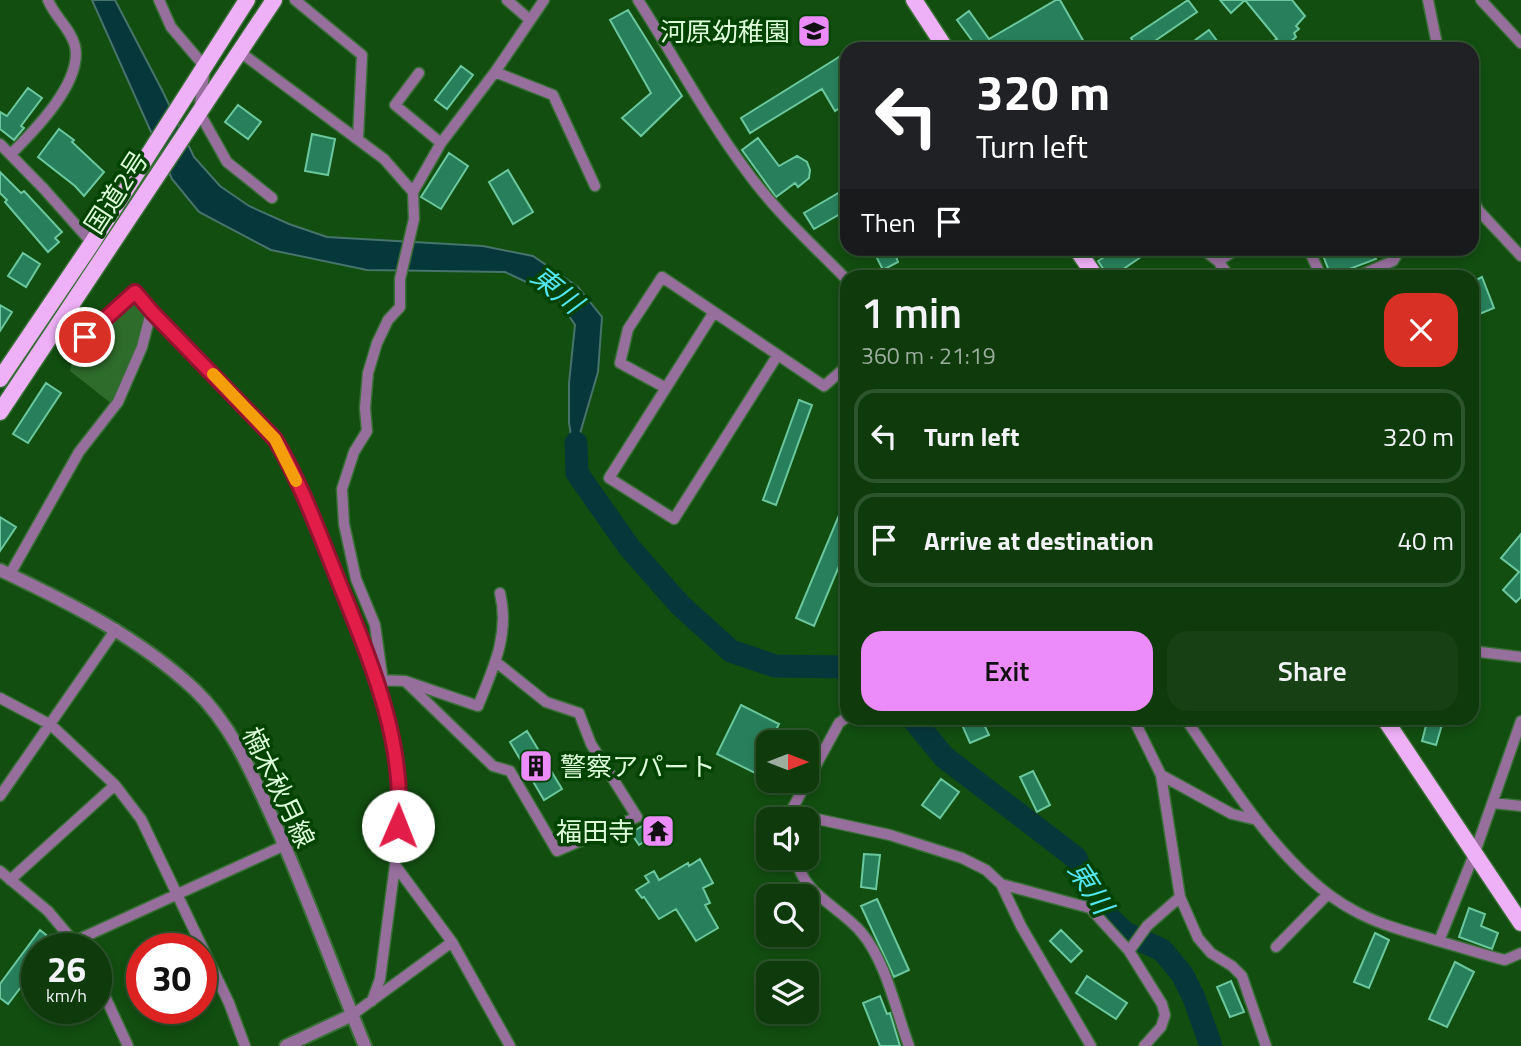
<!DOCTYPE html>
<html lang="en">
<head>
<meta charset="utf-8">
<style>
	:root { --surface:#0e3a0c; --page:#174115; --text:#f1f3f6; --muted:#9bad9d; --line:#2e542d; --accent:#ec8cfa }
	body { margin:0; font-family:"Titillium Web","Noto Sans JP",sans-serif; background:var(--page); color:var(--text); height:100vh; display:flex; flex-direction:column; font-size:26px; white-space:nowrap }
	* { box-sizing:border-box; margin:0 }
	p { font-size:23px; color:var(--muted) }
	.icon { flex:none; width:38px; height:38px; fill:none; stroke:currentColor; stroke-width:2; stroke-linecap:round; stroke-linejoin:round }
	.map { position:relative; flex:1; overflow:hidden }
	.side { position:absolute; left:840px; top:270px; width:639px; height:455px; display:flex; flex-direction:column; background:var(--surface); border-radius:21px; box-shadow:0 4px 10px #0003,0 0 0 2px var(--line) }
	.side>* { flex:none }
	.top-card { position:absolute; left:840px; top:42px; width:639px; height:214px; border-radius:21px; box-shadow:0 4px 10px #0003,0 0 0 2px var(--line); background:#202124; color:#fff; overflow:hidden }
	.needle { width:46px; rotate:90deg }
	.buttons { position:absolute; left:756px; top:730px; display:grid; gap:14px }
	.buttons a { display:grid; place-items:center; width:63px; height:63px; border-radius:14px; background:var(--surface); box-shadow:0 4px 10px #0003,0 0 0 2px var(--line); font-size:35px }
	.speed { position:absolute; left:21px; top:933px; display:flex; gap:14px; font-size:35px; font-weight:700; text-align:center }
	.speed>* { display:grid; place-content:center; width:91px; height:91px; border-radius:50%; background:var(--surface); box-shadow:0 4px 10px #0003,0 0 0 2px var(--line); line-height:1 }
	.speed small { font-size:18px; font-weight:400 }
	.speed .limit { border:10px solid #d22; background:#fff; color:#111 }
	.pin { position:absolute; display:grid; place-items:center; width:60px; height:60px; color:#fff; margin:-30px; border:4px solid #fff; border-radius:50%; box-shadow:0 2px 7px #0007 }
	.me { position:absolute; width:77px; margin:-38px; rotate:1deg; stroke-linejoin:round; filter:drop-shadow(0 0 5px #0008) }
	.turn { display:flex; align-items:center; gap:24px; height:147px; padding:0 21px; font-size:32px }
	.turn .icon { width:91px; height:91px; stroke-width:2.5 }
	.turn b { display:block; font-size:49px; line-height:60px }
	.then { display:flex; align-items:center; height:66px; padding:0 21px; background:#0003; gap:14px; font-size:26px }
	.round { display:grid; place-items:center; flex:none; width:74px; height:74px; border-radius:21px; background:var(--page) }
	.summary { display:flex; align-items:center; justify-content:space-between; height:119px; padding:0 21px }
	h1 { font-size:42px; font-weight:600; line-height:52px }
	.action { display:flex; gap:14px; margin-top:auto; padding:14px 21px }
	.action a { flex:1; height:80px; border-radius:21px; background:var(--accent); color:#111; font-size:28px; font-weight:600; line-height:80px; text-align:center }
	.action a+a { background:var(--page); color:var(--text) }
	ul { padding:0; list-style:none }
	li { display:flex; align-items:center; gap:21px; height:94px; margin:0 14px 10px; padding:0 7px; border:4px solid var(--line); border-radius:21px }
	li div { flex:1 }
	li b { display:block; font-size:26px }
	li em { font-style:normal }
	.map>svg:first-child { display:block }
</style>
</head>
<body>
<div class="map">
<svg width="1521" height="1046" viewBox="0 0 1521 1046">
	<rect width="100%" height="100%" fill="#124e10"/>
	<path fill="#2e6c2b" d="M134,296L148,312L140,345L112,404L70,371L74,356Z"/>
	<path fill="#06383b" stroke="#47736b" stroke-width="2" d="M92,0H115L162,90L194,157L220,186L249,206L289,224L327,237L483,246L533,256L578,287L602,317L598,372L579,437L577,473L569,423V383L575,325L556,296L505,272L367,270L271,250L199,212L172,179Z"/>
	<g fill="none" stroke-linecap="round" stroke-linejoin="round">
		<path stroke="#06383b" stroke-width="23" d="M576,443L577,473L629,547L680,605L731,651L775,666L847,667
			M912,718L944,757L1076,858L1094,903L1125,933L1162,950L1182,974L1194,998L1211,1046"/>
	</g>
	<path fill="#287f5c" stroke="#6bc89e" stroke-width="2" d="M1056,0H1060L1088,49H971L976,46L957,20L969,11L989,39Z
		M1188,0L1197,12L1143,49H1138L1131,38Z
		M1220,0H1292L1305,16L1296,26L1299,29L1294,33L1296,37L1282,49H1260L1277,39L1245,0L1231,13Z
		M628,10L682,96L641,136L622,118L651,93L610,20Z
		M1209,30L1223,49H1183Z
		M847,52V103L835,111L822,89L750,133L741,118Z
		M461,66L473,75L447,109L435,100Z
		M28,88L42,98L21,126L24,128L14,140L0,129V112L7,116Z
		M238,105L261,122L248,139L225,122Z
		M59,129L74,140L72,142L104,172L84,196L75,186L38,157Z
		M312,134L335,139L328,175L305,171Z
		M758,138L779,166L797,156L807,162L810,170L809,178L798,187L795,183L776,197L742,150Z
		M449,153L468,166L441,209L421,197Z
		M508,170L533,212L513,224L489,182Z
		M0,172L21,193L24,191L62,232L55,238L59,242L48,252L5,202L7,200L0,193Z
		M847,188V210L814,229L804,213Z
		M872,248H893L898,262L883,270Z
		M1101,248H1154L1122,270L1124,272L1118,276H1108L1098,261L1106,256Z
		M1320,248H1371L1376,259L1331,276Z
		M23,253L40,264L26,287L8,276Z
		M1482,277L1494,308L1472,317V282Z
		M0,305L12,312L0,331Z
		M46,383L61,393L28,443L13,434Z
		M799,400L812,405L776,505L763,500Z
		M847,496V547L814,626L796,618Z
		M0,517L16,527L0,551Z
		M1521,534V597L1516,602L1503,590L1519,572L1501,558Z
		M741,705L779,724L755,773L717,754Z
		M959,718H981L989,735L970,743Z
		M1428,718H1444L1436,745L1422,741Z
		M527,731L562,789L544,800L510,742Z
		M1033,771L1050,805L1037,812L1020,777Z
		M941,779L959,792L940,818L922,805Z
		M660,821L668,830L656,841L648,832Z
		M642,826L650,838L639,845L631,833Z
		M864,854L880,855L876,889L861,887Z
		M700,859L713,883L703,888L710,903L705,905L718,928L696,941L676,909L659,919L644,897L642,898L636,890L649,882L645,876L654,871L659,880L688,863L689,866Z
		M877,899L909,970L894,977L861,906Z
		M1469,908L1485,914L1481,926L1498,933L1492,949L1459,937Z
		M40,930L55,942L50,948H37V966L8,1004L0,998V984Z
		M1061,930L1082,951L1071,962L1050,941Z
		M1375,933L1389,940L1369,988L1354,982Z
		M1455,962L1474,972L1447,1027L1429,1019Z
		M1087,976L1127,1003L1116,1019L1076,993Z
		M1231,981L1244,1012L1230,1017L1217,987Z
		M880,996L887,1014L890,1013L900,1046H880L863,1003Z"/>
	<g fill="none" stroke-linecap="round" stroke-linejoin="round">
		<defs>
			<path id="minor" d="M159,0L171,27L205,67L199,112L227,162L272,198
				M295,0L362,55L358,139
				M507,0L530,20
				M638,0C674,56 705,115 745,169C774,210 812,244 847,280
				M1428,0L1438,49
				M1481,0L1521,43
				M240,52L384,159L413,192
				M495,72L553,95L595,186
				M419,73L395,105L441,143
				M0,144L44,189L92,243
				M11,154C34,131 83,82 75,46C71,29 54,16 48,0
				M1472,198L1479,211L1521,256
				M1201,248L1218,261L1229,276
				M1308,248L1321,276
				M1218,261L1239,248
				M1358,276L1393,261L1401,248
				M714,312L609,478L674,519L777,356
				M48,340L85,337L135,292L151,312L275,439L287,460L353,618L369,661L395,747L400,806L395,865L380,979L372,1001
				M666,388L620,363L628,329L662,277L824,386L847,366
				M10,574L79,452L118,402L142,347L151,312
				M1472,651L1521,657
				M379,680L405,681L478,706C493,669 510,634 500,593
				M405,681L493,766L510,771L557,851L637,817L591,744L579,713L546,702L496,662
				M383,682L375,625L356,579L344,524L342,489L354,452L367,431L365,408L368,373L377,343L388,320L400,307V279L414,219L413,192L441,143L495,72L544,0
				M0,698L51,725L115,785L141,819L229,1003L245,1046
				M1133,718L1161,775L1180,897L1198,938L1211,953L1232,966L1242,976L1266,1046
				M1185,718C1228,780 1284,873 1353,910C1379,925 1409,932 1438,941C1461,947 1483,955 1505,960L1521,953
				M1161,775L1232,814L1257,820
				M0,796L116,629
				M1493,803L1521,806
				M790,813L890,835L962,858L986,870L1001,884L1021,926L1091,1046
				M790,818V813L839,723L847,717
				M796,858C803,895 839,906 861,932C886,961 896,1011 909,1046
				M395,865L452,942L510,1046
				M0,871L48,911L79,948
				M10,880L115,785
				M1001,884L1090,908L1129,951L1162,1004L1165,1015L1161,1027L1144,1046
				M75,941L285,845
				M1439,941L1475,852L1521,721
				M1276,947L1328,894
				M1129,951L1147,926L1180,897
				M96,977L128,1046
				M352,1015L452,942"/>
			<path id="tertiary" d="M0,570C68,602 138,637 194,689C230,723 251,771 271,815C306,891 333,969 365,1046
				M286,1046L352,1015"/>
			<path id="trunk" d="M914,0L946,49
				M1076,248L1095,276
				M0,379L92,243L247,0
				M0,412L274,0
				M1384,718L1521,923"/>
		</defs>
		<use href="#minor" stroke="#376e35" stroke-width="13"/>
		<use href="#tertiary" stroke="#376e35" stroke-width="16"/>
		<use href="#trunk" stroke="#376e35" stroke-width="19"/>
		<use href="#minor" stroke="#976f9d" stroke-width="10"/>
		<use href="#tertiary" stroke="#976f9d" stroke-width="12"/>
		<use href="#trunk" stroke="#eeb0f6" stroke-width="16"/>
	</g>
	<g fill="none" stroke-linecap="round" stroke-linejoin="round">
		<defs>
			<path id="route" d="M85,337L135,292L152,312L275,439C301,483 319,533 338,580C369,658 406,741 398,826"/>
		</defs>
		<use href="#route" stroke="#92132f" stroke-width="18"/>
		<use href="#route" stroke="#e11d48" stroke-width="12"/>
		<path stroke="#f59e0b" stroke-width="12" d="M213,374L275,439L296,481"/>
	</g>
	<defs>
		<symbol id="school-square" viewBox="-11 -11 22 22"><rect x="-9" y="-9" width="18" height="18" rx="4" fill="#ec8cfa" stroke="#034302"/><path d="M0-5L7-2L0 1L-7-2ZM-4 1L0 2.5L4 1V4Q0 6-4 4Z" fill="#111"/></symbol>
		<symbol id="building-square" viewBox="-11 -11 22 22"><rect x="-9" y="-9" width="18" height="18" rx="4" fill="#ec8cfa" stroke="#034302"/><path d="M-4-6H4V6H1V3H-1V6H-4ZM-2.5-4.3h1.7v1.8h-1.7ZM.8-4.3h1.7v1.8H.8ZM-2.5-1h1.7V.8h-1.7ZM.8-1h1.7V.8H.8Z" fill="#111"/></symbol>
		<symbol id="temple-square" viewBox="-11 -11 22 22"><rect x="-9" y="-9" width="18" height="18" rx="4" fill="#ec8cfa" stroke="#034302"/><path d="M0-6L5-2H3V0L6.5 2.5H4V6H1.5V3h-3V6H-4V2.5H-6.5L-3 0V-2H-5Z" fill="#111"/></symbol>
	</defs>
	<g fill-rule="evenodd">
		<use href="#school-square" x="795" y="12" width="38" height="38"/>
		<use href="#building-square" x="517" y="747" width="38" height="38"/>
		<use href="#temple-square" x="639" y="812" width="38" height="38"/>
	</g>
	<g text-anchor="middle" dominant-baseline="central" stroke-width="7" stroke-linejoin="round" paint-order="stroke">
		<g font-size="26" fill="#defddb" stroke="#034302" text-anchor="end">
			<text x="790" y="31">河原幼稚園</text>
			<text x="560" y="766" text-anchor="start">警察アパート</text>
			<text x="634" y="831">福田寺</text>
		</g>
		<g font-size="26" fill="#defddb" stroke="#034302">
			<text transform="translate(116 192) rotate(-57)">国道2号</text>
			<text transform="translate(279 787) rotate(64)">楠木秋月線</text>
		</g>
		<g font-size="28" font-style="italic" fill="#53e5f1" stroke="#034302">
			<text transform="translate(557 289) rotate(39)">東川</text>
			<text transform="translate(1091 887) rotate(57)">東川</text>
		</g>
	</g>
</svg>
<div class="buttons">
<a><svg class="needle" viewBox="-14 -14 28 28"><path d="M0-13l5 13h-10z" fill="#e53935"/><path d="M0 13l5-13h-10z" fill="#9bad9d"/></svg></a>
<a><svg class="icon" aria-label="sound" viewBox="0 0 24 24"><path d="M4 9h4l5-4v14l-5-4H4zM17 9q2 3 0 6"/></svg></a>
<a><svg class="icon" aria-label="search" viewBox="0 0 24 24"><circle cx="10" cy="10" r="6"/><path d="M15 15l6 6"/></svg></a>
<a><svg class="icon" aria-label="layers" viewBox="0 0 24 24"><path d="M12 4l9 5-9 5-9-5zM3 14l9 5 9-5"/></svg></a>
</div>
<div class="speed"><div>26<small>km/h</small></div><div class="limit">30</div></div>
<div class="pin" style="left:85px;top:337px;background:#d93025"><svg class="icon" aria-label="arrive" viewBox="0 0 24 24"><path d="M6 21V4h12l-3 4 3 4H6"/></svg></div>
<svg class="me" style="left:398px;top:826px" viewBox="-20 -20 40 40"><circle r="19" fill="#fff"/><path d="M0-13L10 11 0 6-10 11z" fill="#e11d48"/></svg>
<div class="top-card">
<div class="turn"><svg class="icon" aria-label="left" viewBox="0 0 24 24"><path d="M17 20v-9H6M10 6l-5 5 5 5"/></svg><div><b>320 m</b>Turn left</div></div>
<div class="then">Then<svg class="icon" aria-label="arrive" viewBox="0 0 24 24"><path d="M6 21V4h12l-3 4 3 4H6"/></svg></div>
</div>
<section class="side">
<div class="summary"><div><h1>1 min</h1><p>360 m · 21:19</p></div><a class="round" style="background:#d93025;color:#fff"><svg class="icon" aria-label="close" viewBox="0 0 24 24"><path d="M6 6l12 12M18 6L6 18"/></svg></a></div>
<ul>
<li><svg class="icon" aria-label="left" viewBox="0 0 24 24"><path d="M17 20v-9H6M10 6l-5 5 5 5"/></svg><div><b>Turn left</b></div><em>320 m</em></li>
<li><svg class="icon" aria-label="arrive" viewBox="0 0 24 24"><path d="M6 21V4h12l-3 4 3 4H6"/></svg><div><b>Arrive at destination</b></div><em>40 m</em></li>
</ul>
<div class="action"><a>Exit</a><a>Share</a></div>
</section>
</div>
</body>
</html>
